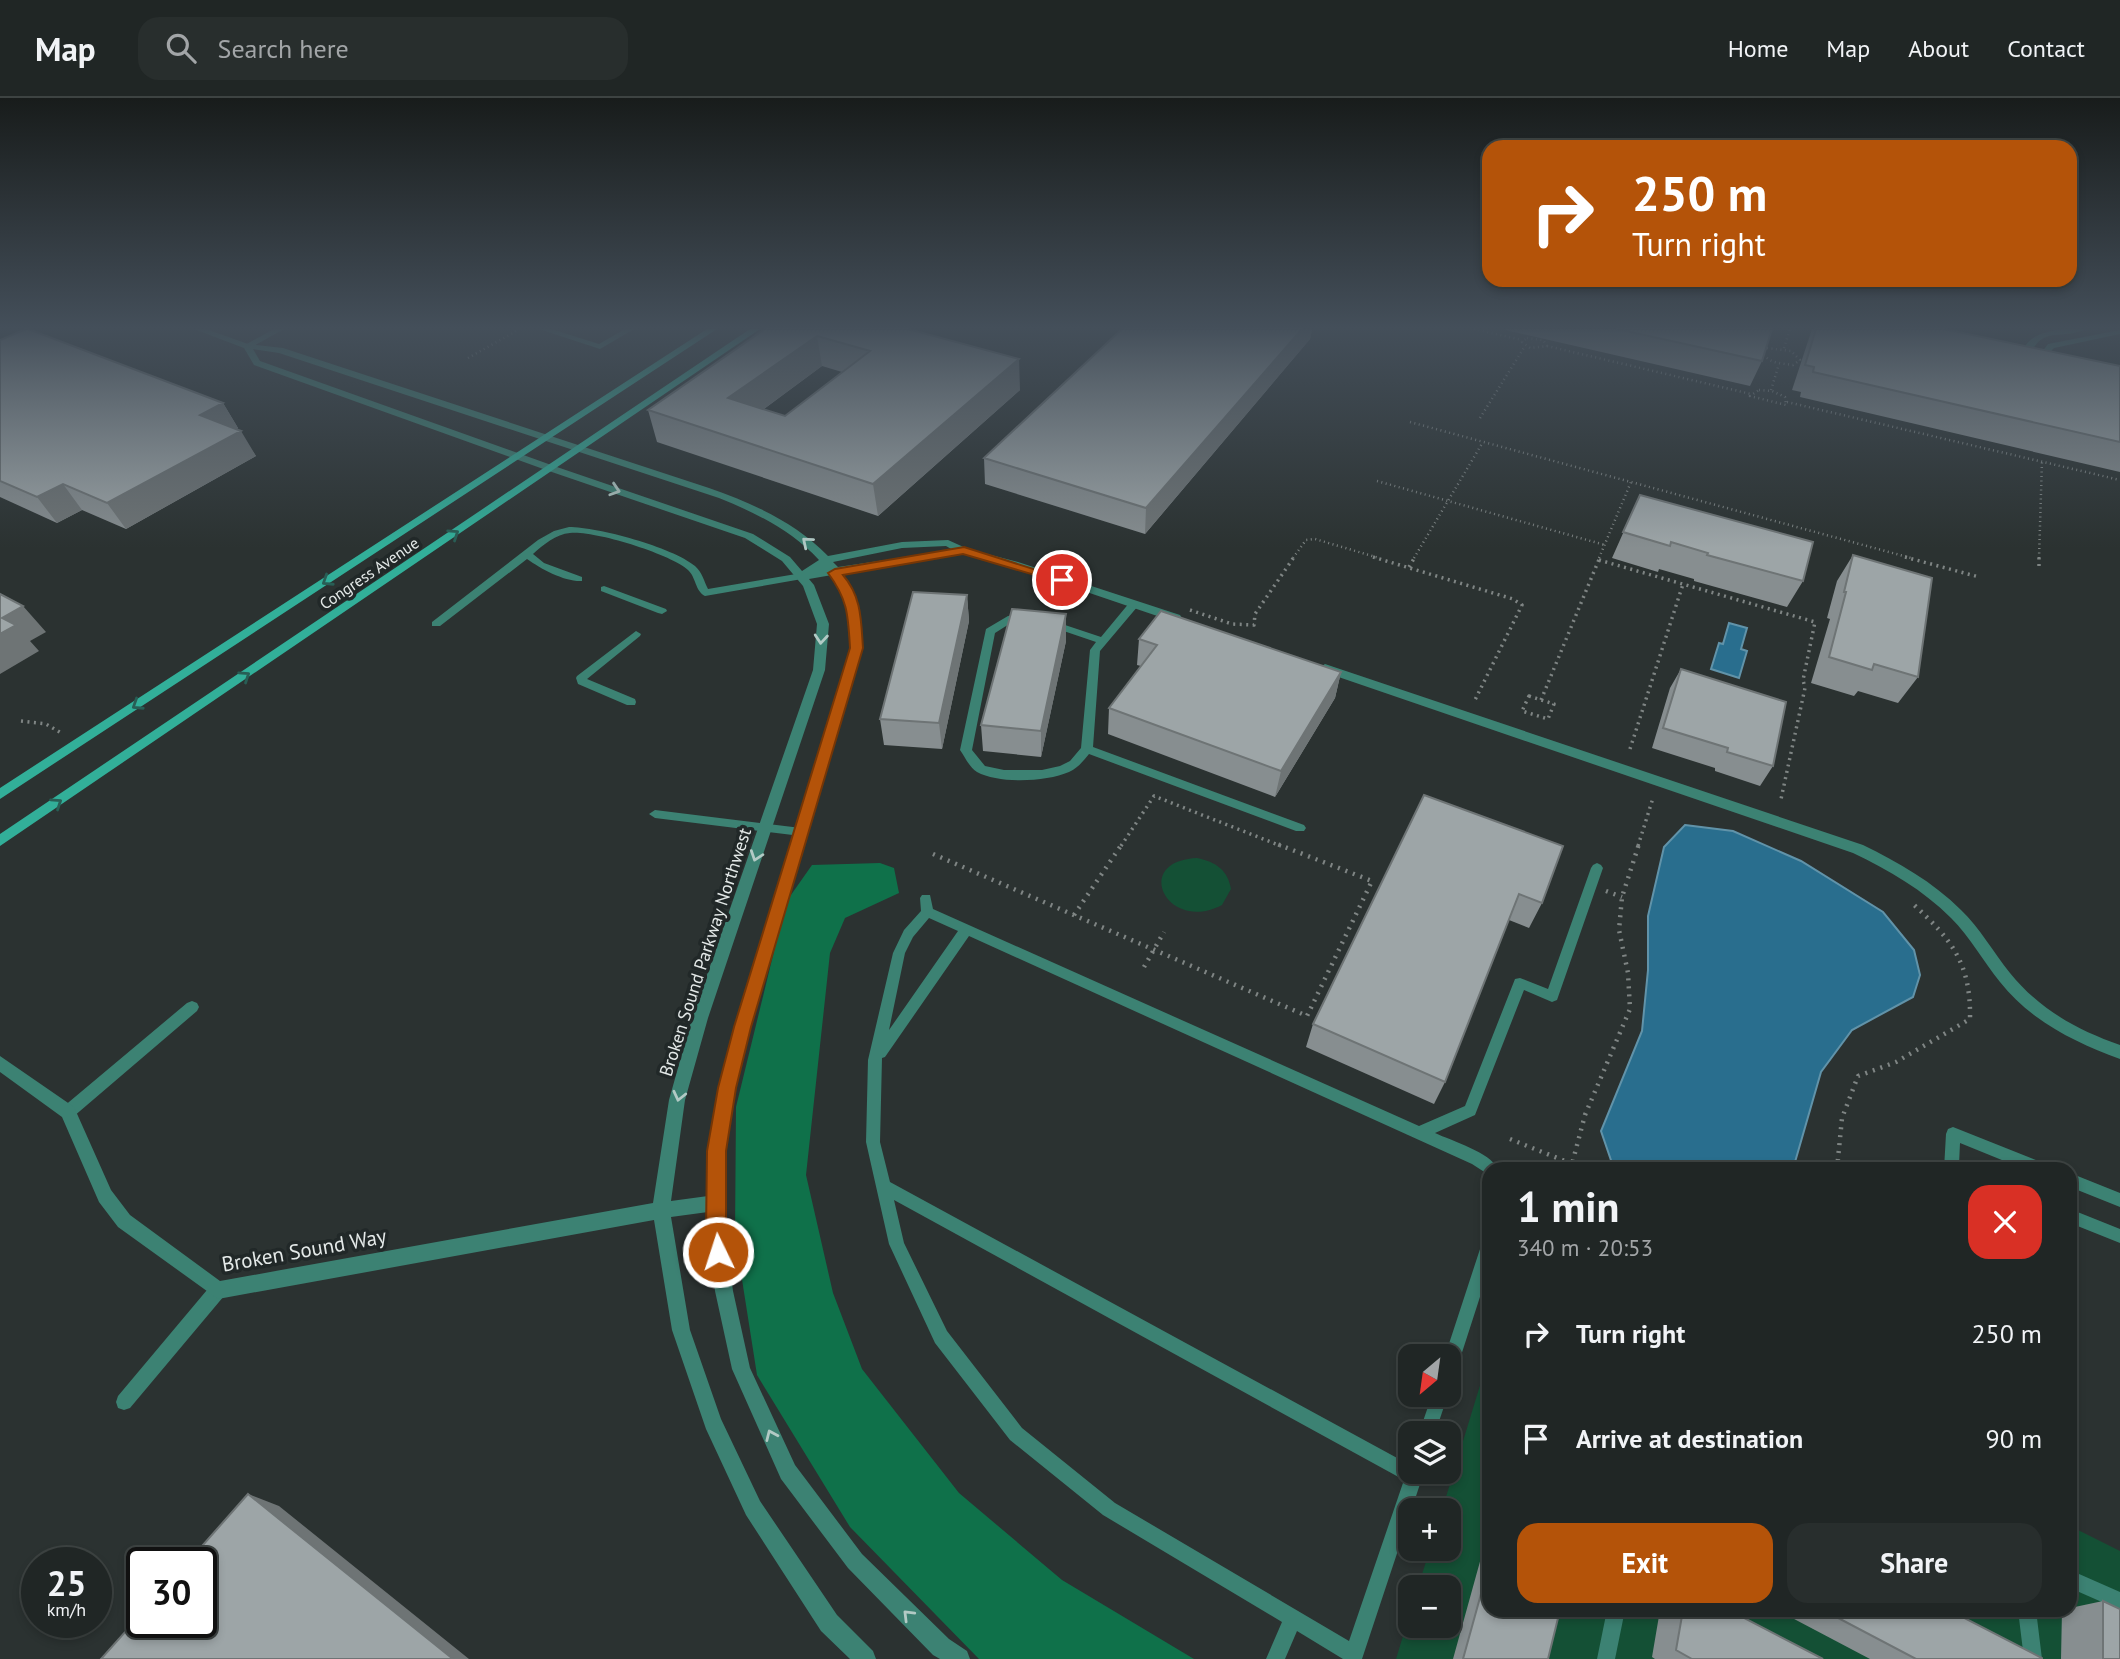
<!DOCTYPE html>
<html lang="en">
<head>
<meta charset="utf-8">
<style>
	:root { --surface:#202625; --page:#282e2d; --text:#f1f3f6; --muted:#a2a5a7; --line:#3d4342; --accent:#b45309 }
	body { margin:0; font-family:"PT Sans",sans-serif; background:var(--page); color:var(--text); height:100vh; display:flex; flex-direction:column; font-size:26px; white-space:nowrap }
	* { box-sizing:border-box; margin:0 }
	p { font-size:23px; color:var(--muted) }
	.icon { flex:none; width:38px; height:38px; fill:none; stroke:currentColor; stroke-width:2; stroke-linecap:round; stroke-linejoin:round }
	.map { position:relative; flex:1; overflow:hidden }
	.panel { position:absolute; left:1482px; top:1064px; width:595px; height:455px; display:flex; flex-direction:column; background:var(--surface); border-radius:21px; box-shadow:0 4px 10px #0003,0 0 0 2px var(--line) }
	.panel>* { flex:none }
	.banner { position:absolute; left:1482px; top:42px; width:595px; height:147px; border-radius:21px; box-shadow:0 4px 10px #0003,0 0 0 2px var(--line); background:#b45309; color:#fff; overflow:hidden }
	.needle { width:46px; rotate:209deg }
	.fabs { position:absolute; left:1398px; top:1246px; display:grid; gap:14px }
	.fabs a { display:grid; place-items:center; width:63px; height:63px; border-radius:14px; background:var(--surface); box-shadow:0 4px 10px #0003,0 0 0 2px var(--line); font-size:35px }
	.speed { position:absolute; left:21px; top:1449px; display:flex; gap:14px; font-size:35px; font-weight:700; text-align:center }
	.speed>* { display:grid; place-content:center; width:91px; height:91px; border-radius:50%; background:var(--surface); box-shadow:0 4px 10px #0003,0 0 0 2px var(--line); line-height:1 }
	.speed small { font-size:18px; font-weight:400 }
	.speed .limit { border:4px solid #111; border-radius:10px; background:#fff; color:#111 }
	.pin { position:absolute; display:grid; place-items:center; width:60px; height:60px; color:#fff; margin:-30px; border:4px solid #fff; border-radius:50%; box-shadow:0 2px 7px #0007 }
	.me { position:absolute; width:77px; margin:-38px; rotate:356deg; stroke-linejoin:round; filter:drop-shadow(0 0 5px #0008) }
	.turn { display:flex; align-items:center; gap:24px; height:147px; padding:0 35px; font-size:32px }
	.turn .icon { width:91px; height:91px; stroke-width:2.5 }
	.turn b { display:block; font-size:49px; line-height:60px }
	.round { display:grid; place-items:center; flex:none; width:74px; height:74px; border-radius:21px; background:var(--page) }
	.headline { display:flex; align-items:center; justify-content:space-between; height:119px; padding:0 35px }
	h1 { font-size:42px; font-weight:600; line-height:52px }
	.cta { display:flex; gap:14px; margin-top:auto; padding:14px 35px }
	.cta a { flex:1; height:80px; border-radius:21px; background:var(--accent); color:#fff; font-size:28px; font-weight:600; line-height:80px; text-align:center }
	.cta a+a { background:var(--page); color:var(--text) }
	ul { padding:0; list-style:none }
	li { display:flex; align-items:center; gap:21px; height:105px; padding:0 35px }
	li div { flex:1 }
	li b { display:block; font-size:26px }
	li em { font-style:normal }
	header { display:flex; align-items:center; gap:42px; box-sizing:border-box; height:98px; padding:0 35px; background:var(--surface); border-bottom:2px solid var(--line) }
	header strong { font-size:33px }
	nav { display:flex; gap:38px; margin-inline-start:auto; font-size:24px }
	.search { width:490px; height:63px; background:var(--page); display:flex; align-items:center; gap:18px; box-sizing:border-box; padding:0 24px; border-radius:21px; color:var(--muted); font-size:26px }
	.map>svg:first-child { display:block }
</style>
</head>
<body>
<header>
<strong>Map</strong>
<div class="search"><svg class="icon" aria-label="search" viewBox="0 0 24 24"><circle cx="10" cy="10" r="6"/><path d="M15 15l6 6"/></svg>Search here</div>
<nav><a>Home</a><a>Map</a><a>About</a><a>Contact</a></nav>
</header>
<div class="map">
<svg width="2120" height="1561" viewBox="0 0 2120 1561">
	<rect width="100%" height="100%" fill="#2b3231"/>
	<path fill="#145035" d="M1197,760C1216,764 1228,772 1231,791L1222,807C1167,836 1131,763 1197,760Z
		M1489,1258V1512H2070V1428L2120,1453V1561H1396L1410,1515V1528H1449V1489H1418L1430,1451H1449V1412H1442Z"/>
	<path fill="#0f714a" d="M880,765L894,770L899,795L845,820L830,855L806,1077L833,1195L862,1271L959,1395L1062,1482L1194,1561H979L850,1429L757,1277L735,1137L736,1009L786,804L812,767Z"/>
	<path fill="#296e8e" stroke="#6193a9" stroke-width="2" d="M1729,525L1747,530L1741,551L1747,553L1739,580L1711,571L1719,545L1723,546Z
		M1685,727L1733,733L1801,763L1883,814L1914,852L1920,877L1913,899L1852,932L1821,974L1793,1071H1614L1601,1033L1642,933L1648,872V818L1664,749Z"/>
	<g fill="none" stroke-linecap="round" stroke-linejoin="round">
		<path stroke="#7f8584" stroke-width="2.5" stroke-dasharray="1 3.5" stroke-linecap="butt" d="M1474,231L1522,242
			M1527,240L1543,242L1547,248L1530,250L1522,244Z
			M1547,248L1751,296
			M1767,250L1791,253L1800,262L1793,267C1781,265 1769,266 1762,254Z
			M1784,250L1790,231
			M468,260L520,231
			M1759,292L1772,293L1785,299L1786,307L1750,298Z
			M1771,292L1779,266
			M1787,304L2120,382
			M1480,320L1525,248
			M1410,324L1911,460
			M1377,383L1605,447
			M1293,460L1306,442L1315,441L1379,460
			M1414,460L1483,344
			M1599,460L1631,384
			M2039,460L2042,363"/>
		<path stroke="#7f8584" stroke-width="3.5" stroke-dasharray="2 4.5" stroke-linecap="butt" d="M1373,459L1513,501L1522,507L1474,604
			M1905,459L1979,479
			M1599,462L1815,524L1803,582L1805,590L1781,701
			M2039,468V459
			M1409,469L1415,459
			M1190,512L1232,526L1254,527L1255,516L1294,459
			M1529,598L1554,606L1548,621L1522,613Z
			M1541,602L1600,459
			M21,623L46,626L63,636
			M1630,651L1683,486
			M1121,748L1154,698L1281,748
			M1638,748L1653,700"/>
		<path stroke="#7f8584" stroke-width="4.5" stroke-dasharray="2 6" stroke-linecap="butt" d="M933,756L1307,918L1372,783L1277,746
			M1606,793L1622,799
			M1074,817L1122,746
			M1144,869L1164,834
			M1510,1041L1572,1066
			M1574,1071L1572,1066L1585,1017L1630,911L1628,875L1619,832L1622,799L1639,746
			M1837,1071L1842,1020L1858,978L1896,964L1970,921C1971,865 1952,842 1912,805"/>
		<path fill="#3c8273" fill-rule="evenodd" d="M274,231H284L250,250L243,248Z
			M539,231H551L599,246L625,231H634L600,251Z
			M2062,231H2086C2061,243 2040,226 2029,261H2023C2021,239 2044,234 2062,231Z
			M2120,232V236L2054,250L2050,254L2049,265L2042,263V254L2048,246Z
			M569,429C598,429 672,449 695,468C702,474 704,483 708,491L802,475L807,478L802,481L705,498C695,493 696,479 688,472C671,456 593,432 570,435C556,436 543,447 533,456L544,465L582,479V483C565,484 541,471 527,461L440,528H432V524L538,442L554,433Z
			M604,488L666,511L667,513L662,516L658,515L601,493V489Z
			M1134,503L1138,504V508L1100,553L1093,649L1304,727L1306,730L1304,733H1296L1089,656C1083,663 1078,670 1069,674C1046,684 999,686 977,674C969,669 965,659 960,652L986,531L1008,518L1022,516L1027,519L1026,521L1014,523L995,535L972,652L985,668L1004,672H1042L1060,668L1070,663L1081,650L1090,552L1096,544L1046,527L1045,525L1050,522L1101,539L1130,504Z
			M636,533L641,536L640,538L587,581L635,601L636,604L635,607H627L578,586L576,580L577,578Z
			M655,712L801,730L807,734L801,738L655,720L649,716Z
			M1597,765L1601,767L1603,770L1557,902L1552,904L1524,892L1475,1017L1435,1035C1452,1043 1490,1054 1498,1071H1489V1077L1472,1066L969,838L885,959L882,960L880,1044L890,1084L1410,1367V1374H1424L1362,1561H1343L1297,1533L1285,1561H1266L1282,1524L1103,1417L1010,1342L935,1245L889,1146L866,1044L868,962L893,855L904,832L921,813L920,800L922,797H930L933,811L1419,1028L1465,1008L1515,881L1520,880L1548,891L1591,770L1593,767ZM929,820L958,833L889,932L905,855L913,839ZM894,1102L1404,1382L1349,1543L1115,1405L1022,1330L947,1233L904,1145Z
			M192,903L197,905L199,909L197,913L73,1019L68,1020L63,1019L61,1014L63,1009L187,905Z
			M1953,1029L2046,1066L2048,1071H2024L1960,1045L1959,1067L1960,1071H1944L1946,1036L1948,1031Z
			M2070,1075L2120,1095V1109L2070,1089Z
			M2070,1111L2120,1131V1145L2070,1125Z
			M1489,1141V1171L1457,1270L1455,1276L1449,1278V1258H1445L1481,1148L1484,1143Z
			M218,1184L224,1186L226,1192L224,1198L130,1310L124,1312L118,1310L116,1304L118,1298L212,1186Z
			M1432,1297H1448L1435,1335H1419Z
			M2070,1472L2120,1494V1512L2070,1490Z
			M1607,1512H1625L1615,1561H1597Z
			M2018,1512H2036L2042,1561H2024Z"/>
		<path fill="#3c8273" fill-rule="evenodd" d="M194,231H206L248,246L283,250L709,390C754,406 795,424 828,458L902,444L948,442L968,451L1018,464L1180,517L1182,520L1176,524L1172,523L1010,468L964,456L842,475L857,507L862,550L750,928L735,990L725,1053V1135L733,1193L750,1270L795,1367L862,1456L949,1541L967,1553L970,1561H940L933,1557L848,1470L781,1381L732,1271L715,1193L707,1135L708,1114L671,1119L690,1232L721,1321L760,1403L837,1517L873,1553L876,1561H850L821,1533L746,1417L706,1331L672,1232L654,1122L218,1201L118,1129L99,1104L62,1019L0,974V958L74,1009L111,1092L130,1117L220,1183L653,1105L669,1002L692,920L813,572L817,526L803,488L782,463L745,440L546,372L254,267L244,250ZM253,251L279,255L719,400C756,415 791,432 819,462L802,473L790,459L753,436L554,368L260,263ZM946,448L953,452L838,469L833,464L902,450ZM832,477L846,507L850,550L734,928L719,990L709,1053L708,1098L671,1103L685,1002L708,920L825,572L829,526L814,487L809,481Z
			M1325,566L1863,747C1898,764 1933,784 1961,812C1980,830 1993,854 2010,875C2039,911 2077,932 2120,947V961C2074,944 2031,923 2000,884C1983,863 1970,839 1951,820C1923,792 1889,772 1853,755L1321,573L1319,570Z"/>
		<path fill="#32af99" fill-rule="evenodd" d="M707,231H717L0,701V690Z
			M750,231H760L0,748V736Z"/>
	</g>
	<path fill="#878e90" fill-rule="evenodd" d="M765,231H908L1020,292L878,418L657,344L648,312ZM822,268L842,274L785,318L764,311Z
		M1122,231H1312L1310,241L1145,436L985,386L984,360Z
		M1501,231H1772L1762,263L1750,288Z
		M1812,231H1944L2120,268V374L1800,299L1801,294L1792,292Z
		M0,242L223,305L238,330L237,331L256,358L126,431L82,412L57,425L0,399Z
		M1640,397L1803,483L1787,509L1694,483V481L1659,471L1658,474L1612,460Z
		M1853,457L1918,579L1898,605L1858,593L1854,598L1811,585L1830,521L1827,520L1837,483Z
		M967,497L969,523L942,651L884,647L880,621Z
		M1066,516V543L1041,659L983,653L981,627Z
		M1139,541L1341,574L1335,600L1275,699L1108,636L1109,610L1141,568L1137,567Z
		M1681,571L1773,668L1760,688L1715,673V670L1652,650L1670,590Z
		M1424,697L1542,805L1529,830L1509,822L1445,984L1434,1006L1306,949L1313,926Z
		M1489,1431V1512L1548,1561H1453Z
		M2103,1503L2120,1561H2061L2062,1512H2070V1510Z
		M1660,1512H1729L1823,1561H1655L1652,1559Z
		M1777,1512H1949L2042,1561H1870Z"/>
	<path fill="#6e7475" d="M1302,231H1312L1310,241L1145,436L1146,410Z
		M817,238L822,268L735,332L728,300Z
		M1019,261L1020,292L878,418L873,386Z
		M223,305L238,330L216,342L200,317Z
		M241,333L256,358L126,431L107,405Z
		M63,386L82,412L57,425L37,399Z
		M967,497L969,523L942,651L939,625Z
		M23,508L46,534L30,543L39,553L0,576V536L2,520Z
		M1066,516V543L1041,659V633Z
		M1341,574L1335,600L1275,699L1281,673Z
		M248,1396L279,1408L469,1561H453Z"/>
	<path fill="#9da5a7" stroke="#6e7475" stroke-width="2" fill-rule="evenodd" d="M26,231H28L223,305L200,317L241,333L107,405L63,386L37,399L0,383V242Z
		M765,231H908L1019,261L873,386L648,312ZM817,238L870,253L785,318L728,300Z
		M1122,231H1302L1146,410L984,360Z
		M1617,231H1772L1762,263Z
		M1816,231H1944L2120,268V344L1813,274L1814,269L1805,267Z
		M1640,397L1813,444L1803,483L1707,457L1708,455L1671,444L1670,448L1623,434Z
		M1853,457L1932,480L1918,579L1874,566L1872,572L1829,559L1846,494H1844Z
		M913,494L967,497L939,625L880,621Z
		M0,496L23,508L2,520L16,527L0,536Z
		M1012,511L1066,516L1041,633L981,627Z
		M1161,513L1341,574L1281,673L1109,610L1157,547L1139,541Z
		M1681,571L1786,604L1773,668L1727,654L1728,650L1663,630Z
		M1424,697L1563,748L1542,805L1519,796L1445,984L1313,926Z
		M248,1396L453,1561H101L142,1515V1524H201V1465H187Z
		M1489,1467V1512H1560L1548,1561H1463Z
		M2103,1503L2120,1511V1561H2103Z
		M1683,1512H1729L1823,1561H1692L1676,1552Z
		M1823,1512H1949L2042,1560V1561H1916Z"/>
	<defs><path id="oneway-chevron" d="M-2-3.5L2.5 0L-2 3.5" fill="none" stroke-width="1.6" stroke-linecap="round" stroke-linejoin="round" transform="scale(1.75)"/></defs>
	<g stroke="#b2cac5">
		<use href="#oneway-chevron" transform="translate(615 392) rotate(18)"/>
		<use href="#oneway-chevron" transform="translate(807 444) rotate(-140)"/>
		<use href="#oneway-chevron" transform="translate(821 541) rotate(95)"/>
		<use href="#oneway-chevron" transform="translate(756 758) rotate(109)"/>
		<use href="#oneway-chevron" transform="translate(679 998) rotate(103)"/>
		<use href="#oneway-chevron" transform="translate(771 1337) rotate(-114)"/>
		<use href="#oneway-chevron" transform="translate(908 1517) rotate(-135)"/>
	</g>
	<g stroke="#285e55">
		<use href="#oneway-chevron" transform="translate(454 436) rotate(-34)"/>
		<use href="#oneway-chevron" transform="translate(327 483) rotate(147)"/>
		<use href="#oneway-chevron" transform="translate(245 578) rotate(-34)"/>
		<use href="#oneway-chevron" transform="translate(137 607) rotate(147)"/>
		<use href="#oneway-chevron" transform="translate(57 705) rotate(-34)"/>
	</g>
	<linearGradient id="sky" x2="0" y2="1"><stop stop-color="#181c1b"/><stop offset="0.51" stop-color="#444f5a"/><stop offset="1" stop-color="#444f5a" stop-opacity="0"/></linearGradient>
	<rect width="2120" height="450" fill="url(#sky)"/>
	<path fill="#b45309" stroke="#753606" stroke-width="2" d="M964,449L1068,482L1062,485L963,456L843,477C862,499 861,523 863,550L751,929L736,990L726,1053V1135L728,1154L725,1161L718,1164L711,1161L706,1135L707,1053L718,990L734,929L850,550C848,517 848,502 828,475L835,471Z"/>
	<g text-anchor="middle" dominant-baseline="central" stroke-width="7" stroke-linejoin="round" paint-order="stroke">
		<g font-size="16" fill="#e4e9e8" stroke="#212828">
			<text transform="translate(369 475) rotate(-34)">Congress Avenue</text>
		</g>
		<g font-size="18" fill="#e4e9e8" stroke="#212828">
			<text transform="translate(705 854) rotate(-72)">Broken Sound Parkway Northwest</text>
		</g>
		<g font-size="21" fill="#e4e9e8" stroke="#212828">
			<text transform="translate(304 1152) rotate(-10)">Broken Sound Way</text>
		</g>
	</g>
</svg>
<div class="fabs">
<a><svg class="needle" viewBox="-14 -14 28 28"><path d="M0-13l5 13h-10z" fill="#e53935"/><path d="M0 13l5-13h-10z" fill="#a2a5a7"/></svg></a>
<a><svg class="icon" aria-label="layers" viewBox="0 0 24 24"><path d="M12 4l9 5-9 5-9-5zM3 14l9 5 9-5"/></svg></a>
<a>+</a>
<a>−</a>
</div>
<div class="speed"><div>25<small>km/h</small></div><div class="limit">30</div></div>
<div class="pin" style="left:1062px;top:482px;background:#d93025"><svg class="icon" aria-label="arrive" viewBox="0 0 24 24"><path d="M6 21V4h12l-3 4 3 4H6"/></svg></div>
<svg class="me" style="left:718px;top:1154px" viewBox="-20 -20 40 40"><circle r="17" fill="#b45309" stroke="#fff" stroke-width="3"/><path d="M0-11L8 9 0 5-8 9z" fill="#fff"/></svg>
<div class="banner">
<div class="turn"><svg class="icon" aria-label="right" viewBox="0 0 24 24"><path d="M7 20v-9h11M14 6l5 5-5 5"/></svg><div><b>250 m</b>Turn right</div></div>
</div>
<section class="panel">
<div class="headline"><div><h1>1 min</h1><p>340 m · 20:53</p></div><a class="round" style="background:#d93025;color:#fff"><svg class="icon" aria-label="close" viewBox="0 0 24 24"><path d="M6 6l12 12M18 6L6 18"/></svg></a></div>
<ul>
<li><svg class="icon" aria-label="right" viewBox="0 0 24 24"><path d="M7 20v-9h11M14 6l5 5-5 5"/></svg><div><b>Turn right</b></div><em>250 m</em></li>
<li><svg class="icon" aria-label="arrive" viewBox="0 0 24 24"><path d="M6 21V4h12l-3 4 3 4H6"/></svg><div><b>Arrive at destination</b></div><em>90 m</em></li>
</ul>
<div class="cta"><a>Exit</a><a>Share</a></div>
</section>
</div>
</body>
</html>
